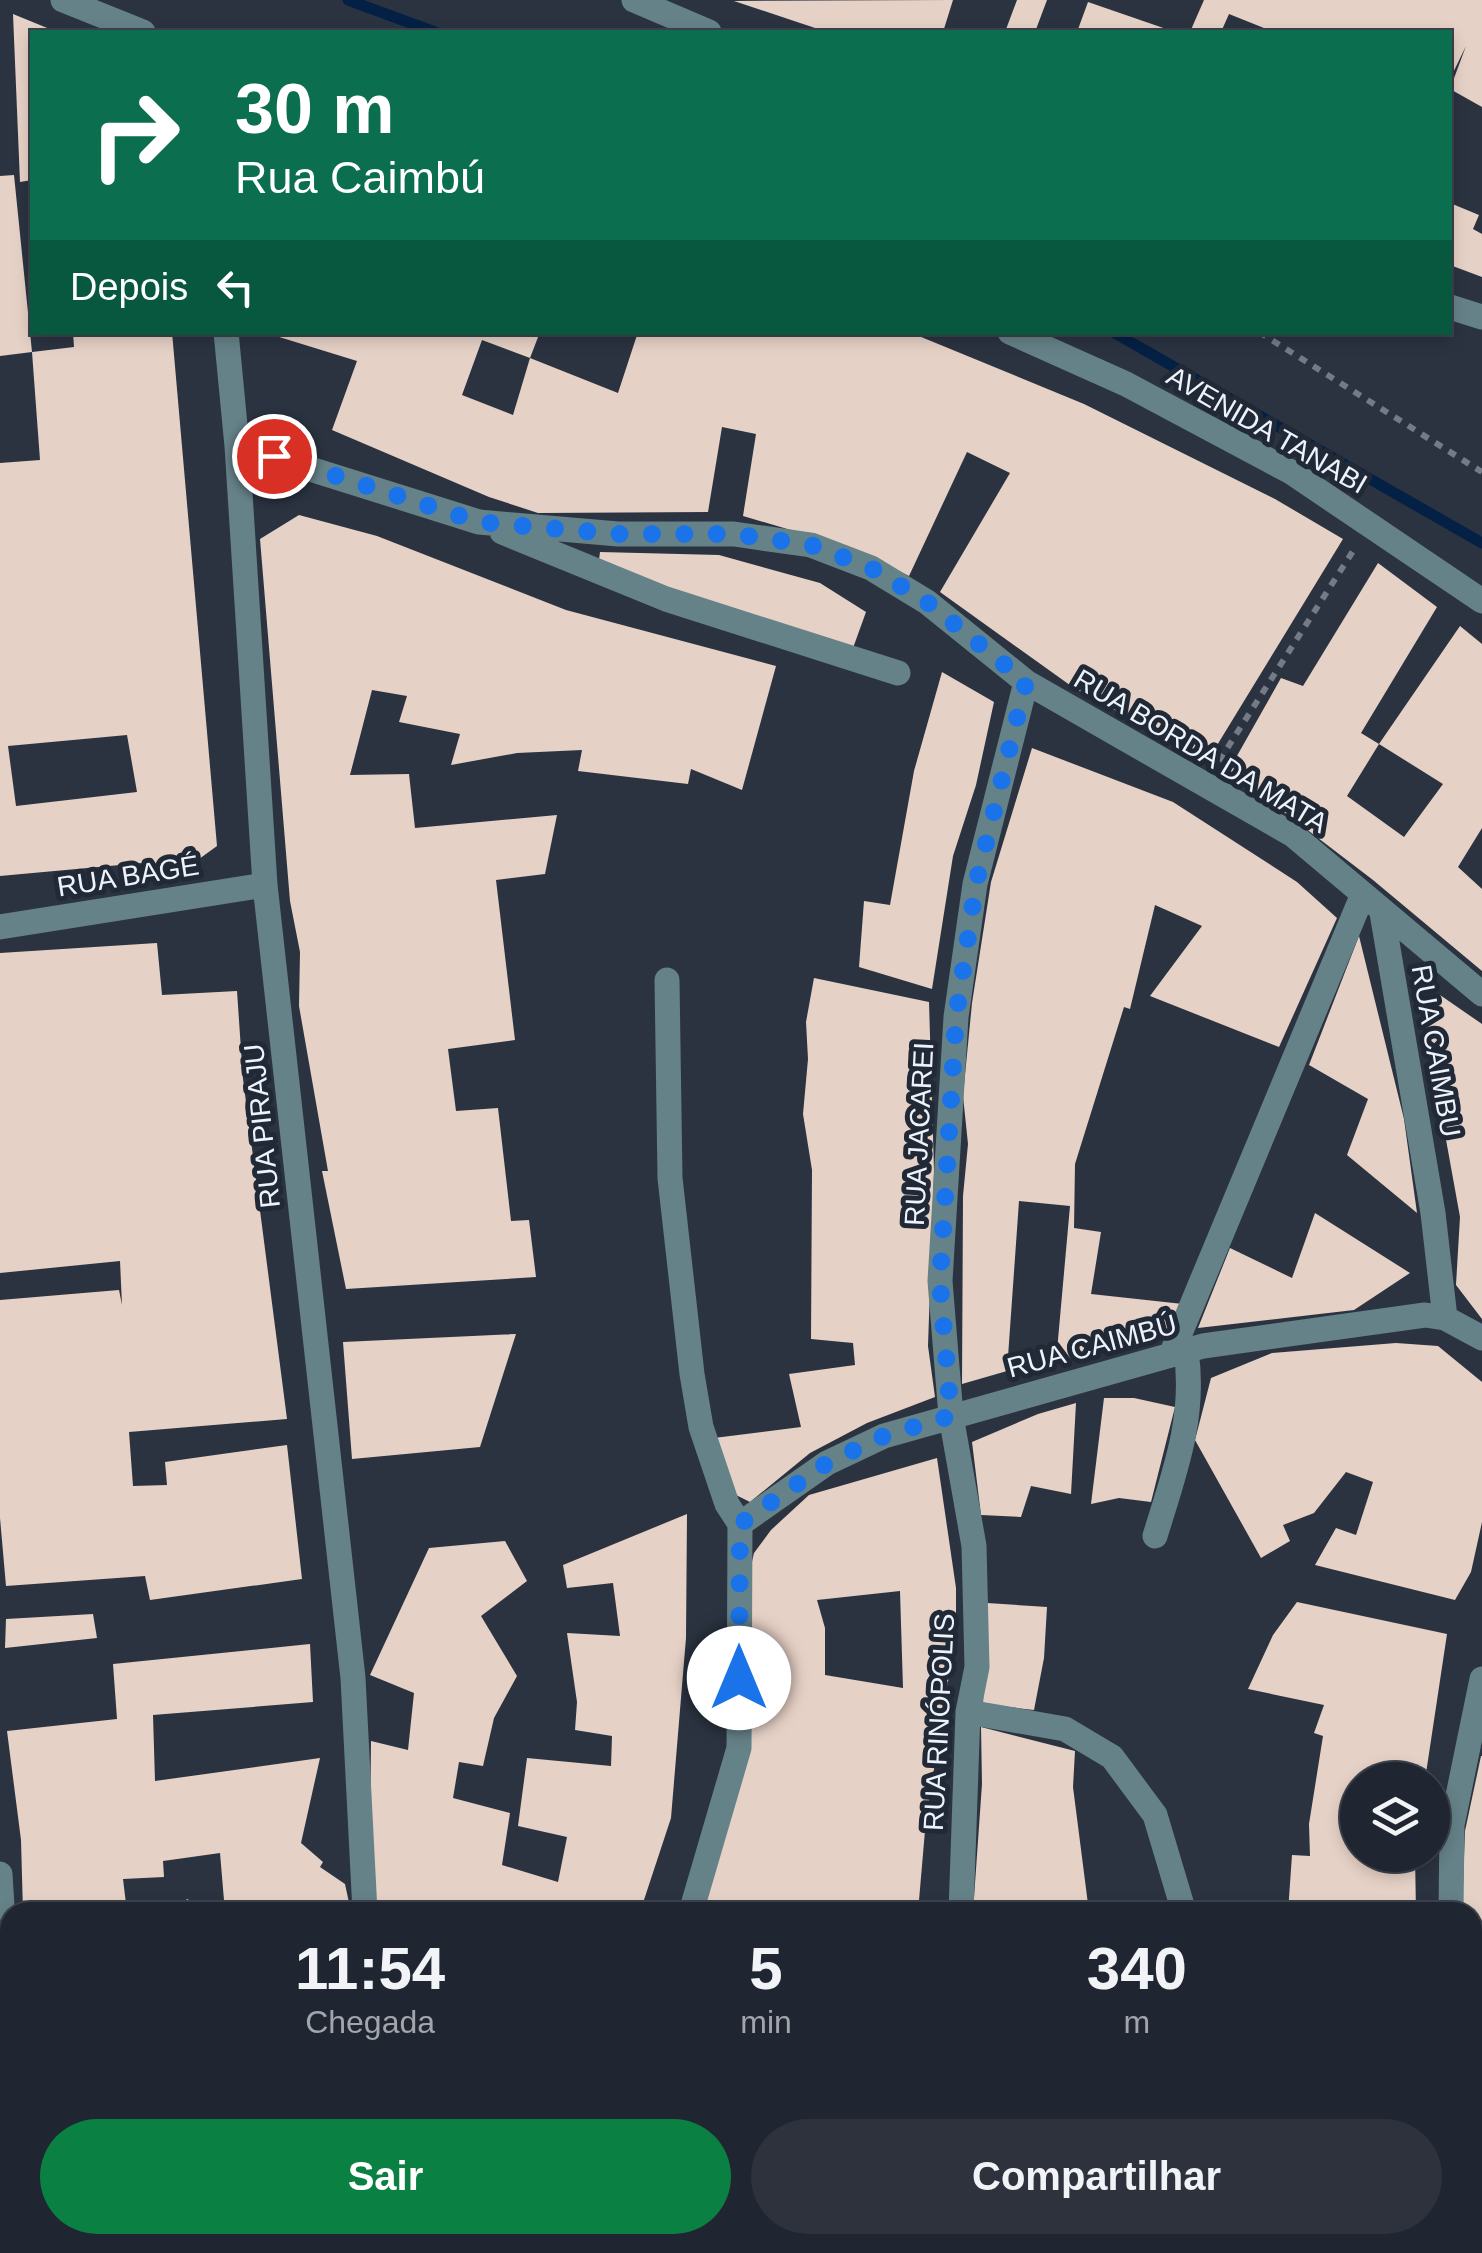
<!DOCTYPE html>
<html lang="pt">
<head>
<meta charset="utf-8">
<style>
	:root { --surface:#202631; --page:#2d323d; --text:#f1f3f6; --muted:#a2a5ab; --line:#3d434d; --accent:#0b8043 }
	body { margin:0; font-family:Helvetica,sans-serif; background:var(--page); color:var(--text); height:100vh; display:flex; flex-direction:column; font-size:38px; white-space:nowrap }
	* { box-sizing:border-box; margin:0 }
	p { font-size:32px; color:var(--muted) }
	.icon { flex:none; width:55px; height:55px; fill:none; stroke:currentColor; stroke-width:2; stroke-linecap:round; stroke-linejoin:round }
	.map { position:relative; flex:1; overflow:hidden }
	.side { position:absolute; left:0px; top:1902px; width:1482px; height:352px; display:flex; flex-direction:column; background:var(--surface); border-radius:30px 30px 0 0; box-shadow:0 5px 15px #0003,0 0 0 2px var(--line) }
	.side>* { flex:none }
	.guide { position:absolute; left:30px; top:30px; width:1422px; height:305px; border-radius:0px; box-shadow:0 5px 15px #0003,0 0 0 2px var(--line); background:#0b6e4f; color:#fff; overflow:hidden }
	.tools { position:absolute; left:1340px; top:1762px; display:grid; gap:20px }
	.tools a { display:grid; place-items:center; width:110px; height:110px; border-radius:50%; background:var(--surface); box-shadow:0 5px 15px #0003,0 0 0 2px var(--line); font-size:50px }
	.pin { position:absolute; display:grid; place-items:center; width:85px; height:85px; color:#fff; margin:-42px; border:5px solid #fff; border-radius:50%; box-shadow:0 2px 10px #0007 }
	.me { position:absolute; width:110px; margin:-55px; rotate:0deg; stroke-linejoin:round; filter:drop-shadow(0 0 8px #0008) }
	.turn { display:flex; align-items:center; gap:35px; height:210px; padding:0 40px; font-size:45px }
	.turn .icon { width:130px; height:130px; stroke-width:2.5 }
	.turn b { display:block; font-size:70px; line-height:85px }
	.then { display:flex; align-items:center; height:95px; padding:0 40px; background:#0003; gap:20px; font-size:38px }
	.eta { display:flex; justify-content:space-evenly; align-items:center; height:170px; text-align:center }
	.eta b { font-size:60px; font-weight:800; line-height:70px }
	.button { display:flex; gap:20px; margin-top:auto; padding:20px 40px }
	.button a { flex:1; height:115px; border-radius:60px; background:var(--accent); color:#fff; font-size:40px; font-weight:800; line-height:115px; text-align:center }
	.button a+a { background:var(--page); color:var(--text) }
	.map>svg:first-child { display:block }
</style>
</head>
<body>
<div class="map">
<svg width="1482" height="2253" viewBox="0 0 1482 2253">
	<rect width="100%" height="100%" fill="#2b3341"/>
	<path fill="#323e50" d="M688,2245H890L889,2253H689Z"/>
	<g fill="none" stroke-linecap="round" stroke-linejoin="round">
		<path stroke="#042045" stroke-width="11" d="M348,0L435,32
			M1113,332L1482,543"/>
	</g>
	<path fill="#e6d1c6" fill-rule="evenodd" d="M953,0L943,32H827L734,1Z
		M1017,0H1047L1035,32H1005Z
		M1204,0H1482V107L1450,89L1466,46L1450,79V32H1274L1229,14L1221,32H1190Z
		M1088,2L1175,32H1077Z
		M13,14L57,32H32V180L20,182Z
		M14,175L32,352L0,356V176Z
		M1450,203L1479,215L1473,229L1482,234V277L1450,265Z
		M73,332H172L217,846L188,867L142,863L0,876V463L40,460L32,352L74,347ZM127,735L137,792L16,806L8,746Z
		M263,332H540L530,358L618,393L638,332H909L1084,404L1275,499L1343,539L1208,760L1074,688L940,592L1010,473L967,452L909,576L855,549L743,516L756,434L722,427L708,512L538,513L489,497L332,430L357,361ZM482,340L530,358L513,415L462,395Z
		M299,515L377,536L566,610L776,666L742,790L691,769L688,784L578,771L582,750L517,753L451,765L460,734L399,722L407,696L372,690L350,775L409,774L415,828L557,815L545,874L496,880L515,1040L448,1049L456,1111L498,1108L511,1221L529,1220L536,1277L346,1289L322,1171H328L299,1006L300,952L290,901L260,539Z
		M600,552L719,555L820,583L866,612L853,648L708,605L599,560Z
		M1378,563L1437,607L1361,733L1379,744L1347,796L1404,837L1443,784L1379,744L1460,626L1482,644V828L1458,867L1482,889V971L1373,880L1229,770L1281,678L1303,686Z
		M942,672L994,702L976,785L953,856L932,989L859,967L864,901L890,905L914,771Z
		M1032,748L1173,802L1297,882L1337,918L1279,1047L1150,996L1202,926L1155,905L1130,1009L1124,1007L1075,1164L1074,1228L1101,1232L1091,1294L1183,1304L1168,1335L1056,1362L1070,1206L1019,1201L1007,1371L962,1384L963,1196L968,1144L963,1096L972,1003L991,882Z
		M1359,936L1404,1119L1417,1213L1347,1155L1368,1099L1309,1065Z
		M157,943L162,995L237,991L243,1079L287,1419L129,1432L133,1486L167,1485L165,1462L287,1445L302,1579L150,1600L145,1576L6,1586L0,1518V1300L119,1290L122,1305L120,1261L0,1273V953Z
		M814,978L929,1002L934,1170L928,1346L935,1397L867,1423L810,1453L750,1502L734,1494L714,1438L801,1427L789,1374L855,1365L853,1343L811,1339L812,1170L803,1114L808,1059L806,1022Z
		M1440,995L1482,1024V1319L1456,1285L1460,1217L1422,1007Z
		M1315,1213L1410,1273L1354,1310L1198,1328L1230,1248L1292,1278Z
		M516,1334L480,1447L352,1459L343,1342Z
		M1396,1343L1438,1346L1482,1382V1522L1471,1572L1455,1600L1315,1565L1336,1528L1356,1535L1373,1482L1346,1472L1314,1513L1283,1525L1290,1541L1261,1558L1195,1440L1211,1378L1272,1353Z
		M1104,1398H1134L1175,1407L1151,1502L1119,1498L1091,1504Z
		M1076,1403L1071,1494L1031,1486L1021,1517L981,1515L972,1442L1038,1414Z
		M937,1458L956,1588V1632L926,1819L918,1912H703L749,1754L755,1683L748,1579L754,1553L771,1530L809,1495ZM900,1591L903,1688L825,1675V1628L817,1600Z
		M687,1514L686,1638L671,1818L640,1912H377L370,1837L371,1741L408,1750L414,1693L370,1675L429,1548L505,1541L527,1581L481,1616L517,1676L494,1718L483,1766L459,1762L453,1798L510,1813L502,1865L558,1882L567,1837L518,1826L527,1758L611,1766L612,1736L575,1730L577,1702L567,1633L620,1636L613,1583L567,1588L563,1565Z
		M1297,1602L1447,1634L1425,1780H1358V1855H1415L1416,1912H1288L1292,1855L1310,1856L1309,1824L1323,1736L1314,1733L1324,1705L1248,1689L1273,1635Z
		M987,1603L1047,1607L1044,1658L1034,1710L983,1704Z
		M93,1614L97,1638L5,1648L6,1619Z
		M310,1644L313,1702L153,1715L155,1781L320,1758L301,1843L323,1862L320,1867L345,1884L351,1912H225L220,1853L163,1861L164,1877L123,1879L127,1912H23L21,1840L7,1731L117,1719L113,1664Z
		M981,1727L1075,1751L1073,1787L1089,1912H973L982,1784Z
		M1481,1756H1482V2098L1472,2093V1912H1462L1465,1831Z
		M188,1899L195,1912H157Z
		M41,2245H217L206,2250L157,2253H42Z
		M273,2245H340L341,2253H271Z
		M424,2245H619L620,2253H425Z
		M952,2245H1089V2252H951Z
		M1386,2245H1425V2246L1391,2253Z"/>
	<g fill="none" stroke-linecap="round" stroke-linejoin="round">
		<path stroke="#747b87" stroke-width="6" stroke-dasharray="8 8" stroke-linecap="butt" d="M1259,332L1482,472
			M1219,761L1355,548
			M224,2253L242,2245"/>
		<path stroke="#658288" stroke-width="25" d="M63,0L143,32
			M634,0L709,32
			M1450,307L1482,317
			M226,332L237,446L265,885L353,1678L365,1912
			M1010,332L1126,384L1291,472L1482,601
			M237,446L479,522L618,534H734L811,545L871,568L927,602L1026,682L1293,835L1482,994
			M502,532L666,599L898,673
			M1382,913L1433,1213L1445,1318
			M0,927L265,885
			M667,980L670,1178L692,1374L701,1427L727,1504L740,1524
			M1171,1355L1363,894
			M740,1524L827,1463L884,1436L1203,1346L1425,1315L1445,1318L1482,1338
			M1155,1536C1174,1474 1196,1417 1186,1351
			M968,1712L1065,1729L1112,1757L1155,1815L1184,1912
			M0,1874L10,2035
			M691,1912L739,1748L740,1524
			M961,1912L968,1712L977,1667L974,1546L951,1416L940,1281L956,1017L975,884L1026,682
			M1451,1912L1452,1825L1482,1679
			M1472,2132L1482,2156
			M0,2193L10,2191
			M27,2245L28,2253
			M381,2245L383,2253
			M671,2245L673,2253
			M933,2253L934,2245"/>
	</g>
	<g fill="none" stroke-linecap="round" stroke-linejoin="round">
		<path stroke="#1a73e8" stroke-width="18" stroke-dasharray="0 32.4" d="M274,456L479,522L618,534H734L811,545L871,568L927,602L1026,682L976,884L956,1017L940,1282L951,1416L884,1436L827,1463L740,1524L739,1678"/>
	</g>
	<g text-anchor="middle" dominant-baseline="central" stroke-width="10" stroke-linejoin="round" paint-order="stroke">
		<g font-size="28" fill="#edf3fc" stroke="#212937">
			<text transform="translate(1267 430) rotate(30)">AVENIDA TANABI</text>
			<text transform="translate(1201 751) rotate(31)">RUA BORDA DA MATA</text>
			<text transform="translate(128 876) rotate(-9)">RUA BAGÉ</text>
			<text transform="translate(1436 1051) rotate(80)">RUA CAIMBU</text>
			<text transform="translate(262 1126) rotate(-96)">RUA PIRAJU</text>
			<text transform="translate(919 1134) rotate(-87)">RUA JACAREI</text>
			<text transform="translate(1092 1346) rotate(-15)">RUA CAIMBÚ</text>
			<text transform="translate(939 1722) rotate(-87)">RUA RINÓPOLIS</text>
		</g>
	</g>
</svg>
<div class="tools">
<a><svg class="icon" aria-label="layers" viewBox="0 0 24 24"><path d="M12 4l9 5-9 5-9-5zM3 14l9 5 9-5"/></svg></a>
</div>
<div class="pin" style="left:274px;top:456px;background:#d93025"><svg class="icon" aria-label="arrive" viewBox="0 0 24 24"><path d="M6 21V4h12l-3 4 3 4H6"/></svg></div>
<svg class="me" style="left:739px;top:1678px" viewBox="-20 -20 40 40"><circle r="19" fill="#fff"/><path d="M0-13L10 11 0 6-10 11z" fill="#1a73e8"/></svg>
<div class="guide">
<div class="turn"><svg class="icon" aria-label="right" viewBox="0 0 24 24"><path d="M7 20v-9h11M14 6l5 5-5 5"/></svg><div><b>30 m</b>Rua Caimbú</div></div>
<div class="then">Depois<svg class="icon" aria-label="left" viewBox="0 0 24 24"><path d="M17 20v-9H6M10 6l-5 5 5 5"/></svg></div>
</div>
<section class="side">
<div class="eta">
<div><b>11:54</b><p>Chegada</p></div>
<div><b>5</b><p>min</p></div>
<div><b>340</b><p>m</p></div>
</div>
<div class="button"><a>Sair</a><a>Compartilhar</a></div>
</section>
</div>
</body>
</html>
